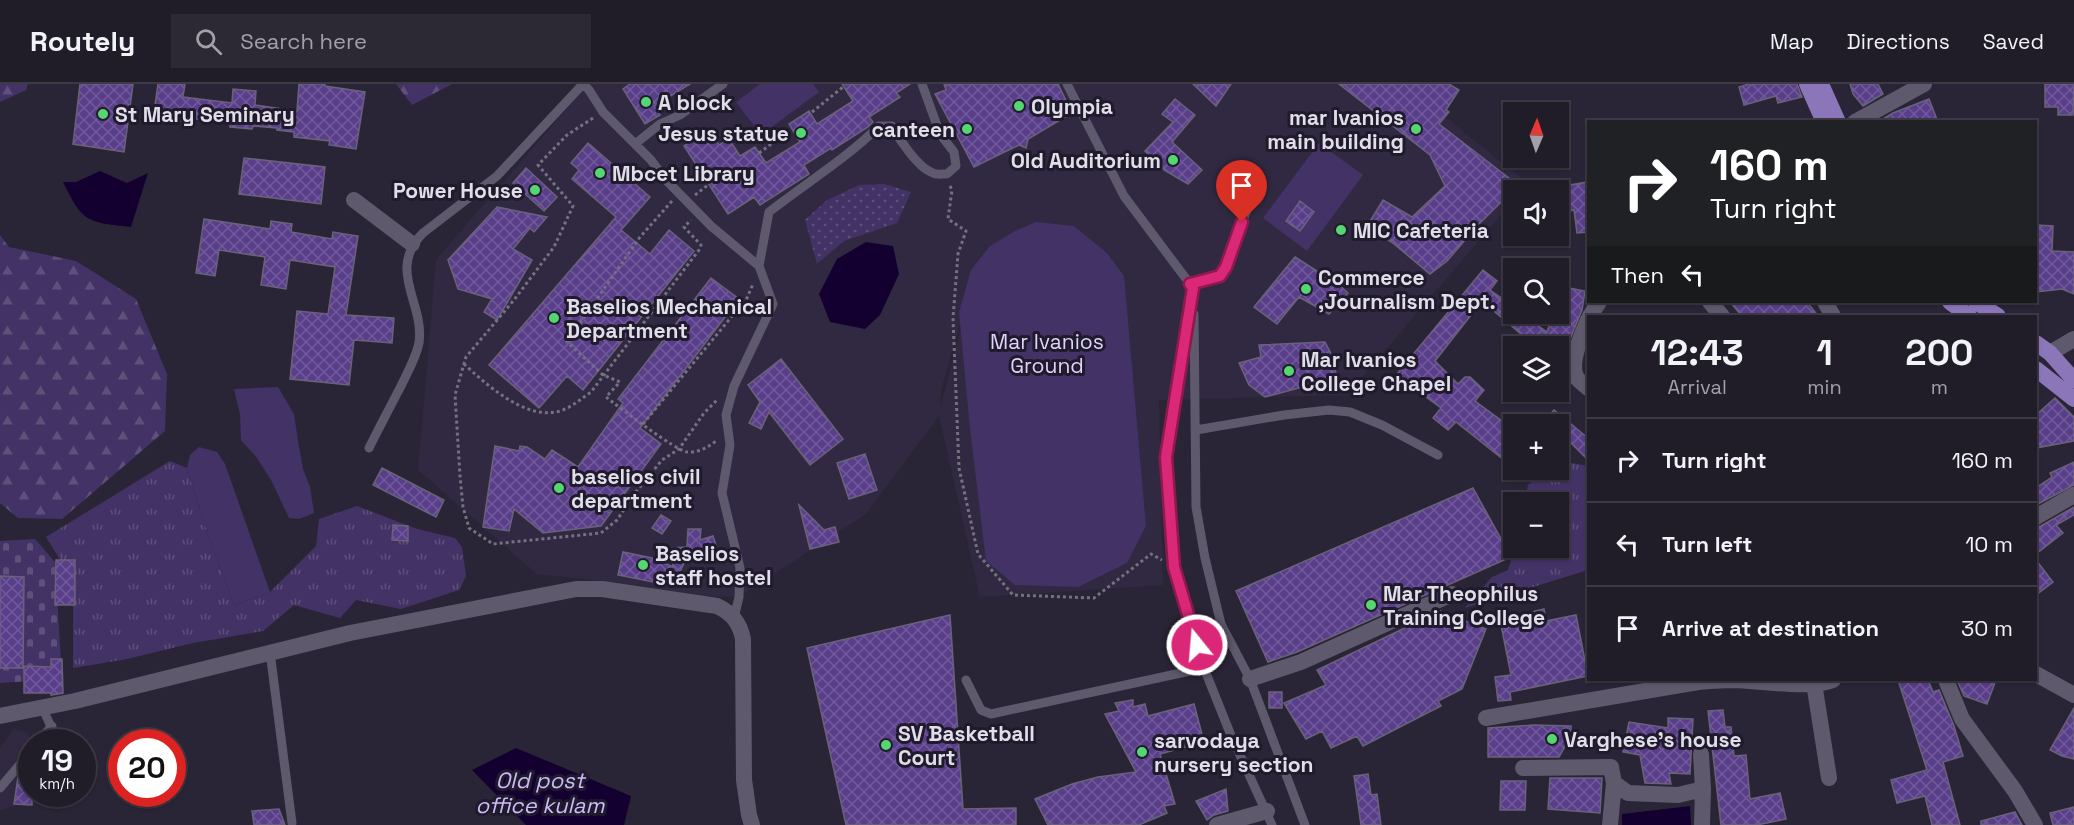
<!DOCTYPE html>
<html lang="en">
<head>
<meta charset="utf-8">
<style>
	:root { --surface:#201c28; --page:#2d2934; --text:#f1f3f6; --muted:#a2a1a8; --line:#3d3a45 }
	body { margin:0; font-family:"Space Grotesk",sans-serif; background:var(--page); color:var(--text); height:100vh; display:flex; flex-direction:column; font-size:22px; white-space:nowrap }
	* { box-sizing:border-box; margin:0 }
	p { font-size:20px; color:var(--muted) }
	.icon { flex:none; width:33px; height:33px; fill:none; stroke:currentColor; stroke-width:2; stroke-linecap:round; stroke-linejoin:round }
	.map { position:relative; flex:1; overflow:hidden }
	.side { position:absolute; left:1587px; top:231px; width:450px; height:366px; display:flex; flex-direction:column; background:var(--surface); border-radius:0px; box-shadow:0 2px 4px #0004,0 0 0 2px var(--line) }
	.side>* { flex:none }
	.guide { position:absolute; left:1587px; top:36px; width:450px; height:183px; border-radius:0px; box-shadow:0 2px 4px #0004,0 0 0 2px var(--line); background:#202124; color:#fff; overflow:hidden }
	.needle { width:39px; rotate:2deg }
	.tools { position:absolute; left:1503px; top:18px; display:grid; gap:12px }
	.tools a { display:grid; place-items:center; width:66px; height:66px; border-radius:0px; background:var(--surface); box-shadow:0 2px 4px #0004,0 0 0 2px var(--line); font-size:30px }
	.speed { position:absolute; left:18px; top:645px; display:flex; gap:12px; font-size:30px; font-weight:700; text-align:center }
	.speed>* { display:grid; place-content:center; width:78px; height:78px; border-radius:50%; background:var(--surface); box-shadow:0 2px 4px #0004,0 0 0 2px var(--line); line-height:1 }
	.speed small { font-size:15px; font-weight:400 }
	.speed .limit { border:9px solid #d22; background:#fff; color:#111 }
	.pin { position:absolute; display:grid; place-items:center; width:51px; height:51px; color:#fff; margin:-62px -26px; border-radius:50% 50% 50% 0; rotate:-45deg; box-shadow:0 0 6px #0007 }
	.pin .icon { rotate:45deg }
	.me { position:absolute; width:66px; margin:-33px; rotate:343deg; stroke-linejoin:round; filter:drop-shadow(0 0 4px #0008) }
	.turn { display:flex; align-items:center; gap:21px; height:126px; padding:0 24px; font-size:27px }
	.turn .icon { width:78px; height:78px; stroke-width:2.5 }
	.turn b { display:block; font-size:42px; line-height:51px }
	.then { display:flex; align-items:center; height:57px; padding:0 24px; background:#0003; gap:12px; font-size:22px }
	.eta { display:flex; justify-content:space-evenly; align-items:center; height:102px; text-align:center }
	.eta b { font-size:36px; font-weight:600; line-height:42px }
	ul { padding:0; list-style:none }
	li { display:flex; align-items:center; gap:18px; height:84px; padding:0 24px; border-top:2px solid var(--line) }
	li div { flex:1 }
	li b { display:block; font-size:22px }
	li em { font-style:normal }
	header { display:flex; align-items:center; gap:36px; box-sizing:border-box; height:84px; padding:0 30px; background:var(--surface); border-bottom:2px solid var(--line) }
	header strong { font-size:28px }
	nav { display:flex; gap:33px; margin-inline-start:auto; font-size:21px }
	.search { width:420px; height:54px; background:var(--page); display:flex; align-items:center; gap:15px; box-sizing:border-box; padding:0 21px; border-radius:0px; color:var(--muted); font-size:22px }
	.map>svg:first-child { display:block }
</style>
</head>
<body>
<header>
<strong>Routely</strong>
<div class="search"><svg class="icon" aria-label="search" viewBox="0 0 24 24"><circle cx="10" cy="10" r="6"/><path d="M15 15l6 6"/></svg>Search here</div>
<nav><a>Map</a><a>Directions</a><a>Saved</a></nav>
</header>
<div class="map">
<svg width="2074" height="741" viewBox="0 0 2074 741">
	<defs>
		<pattern id="grass-tufts" width="24" height="20" patternUnits="userSpaceOnUse" patternTransform="scale(1.5)"><rect width="24" height="20" fill="#433265"/><path d="M3 7l-1-3M5 7V3M7 7l1-3M15 17l-1-3M17 17v-4M19 17l1-3" fill="none" stroke="#5e4f7b"/></pattern>
		<pattern id="forest-firs" width="22" height="20" patternUnits="userSpaceOnUse" patternTransform="scale(1.5)"><rect width="22" height="20" fill="#433265"/><path d="M5 1l3.5 6h-7zM16 11l3.5 6h-7z" fill="#5e4f7b"/></pattern>
		<pattern id="cemetery-stones" width="16" height="16" patternUnits="userSpaceOnUse" patternTransform="scale(1.5)"><rect width="16" height="16" fill="#433265"/><path d="M2 7V4a2 2 0 0 1 4 0v3zM10 15v-3a2 2 0 0 1 4 0v3z" fill="#5e4f7b"/></pattern>
		<pattern id="garden-dots" width="8" height="8" patternUnits="userSpaceOnUse" patternTransform="scale(1.5)"><rect width="8" height="8" fill="#433265"/><path d="M2 2h.1M6 6h.1" fill="none" stroke="#5e4f7b" stroke-width="1.8" stroke-linecap="round"/></pattern>
		<pattern id="building-cross-hatch" width="8" height="8" patternUnits="userSpaceOnUse" patternTransform="scale(1.5)"><rect width="8" height="8" fill="#593e8a"/><path d="M0 0l8 8M0 8l8-8" fill="none" stroke="#71599b"/></pattern>
	</defs>
	<rect width="100%" height="100%" fill="#2a2536"/>
	<path fill="#302941" fill-rule="evenodd" d="M588,0H1405L1528,100L1523,106H1514L1513,117L1347,311L1159,316L1163,501L980,513L939,332L866,430L739,513L679,512L600,497L537,490L418,386L436,176ZM973,195L940,326L941,306Z
		M13,645L28,648L31,659V709L15,721L0,727V664Z"/>
	<path fill="url(#grass-tufts)" d="M170,377L187,384L209,454L234,521L270,508L316,462L319,435L357,422L417,445L455,454L462,463L466,492L459,506L401,525L356,516L340,534L294,521L263,547L193,559L127,575L73,584V496L46,453Z
		M1565,378L1588,382V486L1465,524L1492,493L1508,486L1515,464H1558V418H1525L1528,401L1547,386H1558L1559,381Z"/>
	<path fill="url(#forest-firs)" d="M0,0H28L26,6L0,18Z
		M396,0H452L412,21Z
		M0,151L9,163L76,177L136,215L167,290L165,347L62,435L18,434L0,419Z"/>
	<path fill="url(#cemetery-stones)" d="M35,455L55,478L62,595L0,599V457Z"/>
	<path fill="#433265" d="M760,0H813L819,8L761,51L736,18Z
		M1319,59L1363,91L1307,167L1263,134Z
		M1036,138L1074,142L1107,169L1124,192L1146,442L1127,479L1078,503L1015,501L986,477L970,345L959,228L971,186L990,162L1015,147Z
		M278,303L294,330L298,357L303,385L310,403L314,429L299,435L289,434L271,396L257,374L241,356L240,330L234,305Z
		M199,363L217,368L225,380L270,508L234,521L209,454L187,384L190,371Z"/>
	<path fill="url(#garden-dots)" d="M884,100L911,108L897,139L844,157L817,180L805,136L827,116L859,101Z"/>
	<path fill="#140030" d="M100,87L127,99L148,89L131,143C87,138 83,139 63,98H76Z
		M866,158L893,162L899,190L880,231L865,245L830,238L819,210L837,175Z
		M516,664L631,712L624,741H526L472,686Z
		M1690,722L1691,741H1622V730Z"/>
	<path fill="url(#building-cross-hatch)" stroke="#696378" stroke-width="1.5" d="M80,0H133L124,68L73,60Z
		M158,0H185L183,13L232,19L233,5L256,7L255,21L297,27L299,0H325V2L365,8L356,65L329,61L330,57L294,53V48L277,46V44L253,42L252,45L230,43V39L181,33L180,38L153,35Z
		M630,0H690L654,22L660,31L645,40L623,5Z
		M842,0H910L896,9L900,13L869,33L873,38L868,43L832,66L831,64L804,81L809,90L760,121L754,113L728,130L684,62L709,46L719,61L729,55L740,72L755,63L766,79L800,58L789,40L809,27L817,40L853,17Z
		M944,0H1058L1072,29L1028,55L1026,64L1019,61L974,83L935,10L946,6Z
		M1193,0H1231L1216,22Z
		M1339,0H1449L1459,6L1446,26L1449,28L1439,40L1518,101L1478,141L1447,177L1430,190L1394,160L1367,142L1383,116L1412,133L1445,102L1430,71Z
		M1749,0H1797L1802,13L1778,19L1776,12L1744,21L1739,3Z
		M1850,0H1878L1883,10L1863,22L1853,10Z
		M2045,0H2074L2073,31H2058V23H2045Z
		M1175,15L1195,31L1172,58L1202,86L1188,100L1164,86L1145,67L1173,38L1162,30Z
		M1929,15L1938,38H1878L1893,29Z
		M588,59L650,113L621,146L650,170L669,146L694,167L583,306L567,292L539,324L489,281L616,133L572,95L579,86L571,79Z
		M244,74L325,83L321,120L239,110Z
		M526,84L557,113L544,127L513,99Z
		M1588,98V148L1577,149L1574,126L1558,129V103Z
		M1300,117L1314,128L1300,147L1286,137Z
		M497,123L547,133L534,148L530,144L513,165L532,176L497,236L484,228L492,215L458,205L448,176Z
		M204,135L270,145L271,137L292,140L291,148L332,155L333,148L358,152L346,231L394,234L392,259L354,256L349,301L290,295L297,227L328,230L335,183L290,176L286,205L261,201L265,173L219,166L215,192L196,189Z
		M2036,141L2053,142L2052,167L2074,168V210L2062,205L2036,208Z
		M1295,173L1339,201L1348,209L1329,230L1299,213L1277,240L1254,223Z
		M1483,186L1497,197L1490,206L1514,223V230H1522L1547,248L1550,239L1553,240L1555,230H1558V202L1585,207L1582,226L1567,262L1562,292L1558,291V262H1535L1482,217L1435,277L1458,300L1465,293H1470L1484,306L1475,317L1514,346V384L1456,338L1448,346L1433,334L1441,324L1396,291Z
		M711,194L739,215L640,344L661,360L601,442L543,449L514,425L509,447L483,443L495,362L519,367L520,362L527,363L545,375L552,366L578,383L623,319L618,315Z
		M1730,218H1807L1818,232H1742Z
		M1325,258L1335,277L1336,294L1265,313L1249,301L1239,279L1261,273L1259,261Z
		M781,275L843,355L810,381L769,328L761,345L749,339L760,318L748,301Z
		M2055,314L2074,333V357L2036,364V331Z
		M1554,326L1588,354V376L1566,354L1558,362V340H1541Z
		M865,370L877,406L849,415L837,379Z
		M2074,378V401L2036,421V404L2052,393L2050,389Z
		M382,384L444,416L436,433L373,401Z
		M1473,404L1511,473L1297,568L1268,578L1236,507Z
		M799,421L824,446L835,443L839,458L810,465Z
		M2074,423V431L2056,441L2063,449L2036,470V443L2041,442Z
		M661,431L671,437L662,450L652,444Z
		M393,441L408,442V457L392,456Z
		M688,445H701L700,456L713,452L718,468L704,472L688,471L673,502L618,491L623,468L652,474L673,483L672,464L687,463Z
		M56,476H75V521H55Z
		M2036,476L2053,498L2036,511Z
		M0,492L24,493L23,584H0Z
		M1544,525L1546,537L1576,531L1588,592L1510,608L1511,616L1498,617L1495,593L1511,591L1500,536Z
		M1440,527L1486,545L1462,605L1438,617L1441,622L1363,662L1357,652L1331,664L1322,647L1306,655L1284,619L1326,601L1317,586Z
		M950,531L963,725L1016,724V741H846L807,564Z
		M51,575H62L63,609L51,611V609H24V582L51,583Z
		M1898,596H1928L1933,608L1939,606L1954,642L1963,672L1943,678L1960,741H1932L1925,712L1897,719L1891,696L1927,686Z
		M1957,596H1996L1987,620L1964,612Z
		M1269,608H1282V624H1269Z
		M1133,616V623L1145,620L1148,632L1194,620L1204,658L1160,670L1175,720L1164,722L1167,729L1139,741H1048L1035,715L1072,700L1098,693L1136,688L1105,630L1119,627L1115,619Z
		M2074,624V675L2062,672L2050,666Z
		M1723,626L1725,643H1731L1734,672L1746,671L1750,715L1780,709L1786,735L1757,741H1721L1708,627Z
		M1668,634L1693,635L1690,690L1669,689L1671,700L1645,699L1640,671L1623,668L1629,638L1668,644Z
		M1534,641L1571,642V652L1559,673H1488V644Z
		M1368,690L1371,711L1377,710L1381,741H1361L1354,692Z
		M18,693L32,694V721L14,720Z
		M1550,694H1602L1600,729L1548,725Z
		M1501,697H1526L1525,726H1500Z
		M1226,705L1228,727L1214,731L1207,736L1196,717Z
		M2074,723V741H2053L2050,729Z
		M279,725L285,741H254L252,727Z
		M2015,728L2022,741H1981V737Z"/>
	<g fill="none" stroke-linecap="round" stroke-linejoin="round">
		<path stroke="#757180" stroke-width="3" stroke-dasharray="3 3" stroke-linecap="butt" d="M812,28L843,3
			M593,34L567,51L538,81L573,122L554,163L514,216L466,273L455,311L460,392L463,423L469,444L493,460L601,449L617,436L635,409L662,376L679,365L704,329L717,316
			M759,69L789,47
			M950,102L952,106L948,135L966,147L958,170L953,234L959,384L978,470L1013,511L1094,514L1151,470L1162,476
			M695,111L708,101
			M672,117L640,153L567,258L603,291L620,298L606,313C619,323 676,367 687,368C698,369 709,363 717,356
			M464,280C487,301 526,337 560,327C572,323 581,315 591,308L699,166L701,161L684,143L691,136
			M643,340L747,214L753,200"/>
		<path stroke="#5f596e" stroke-width="9" d="M583,0L589,6L603,28L651,76L665,95L711,142L759,182L773,220L734,302L726,331L730,361L722,409L740,484L739,513L734,534
			M1067,0L1124,112L1193,204L1166,373L1174,483L1204,584L1230,649L1272,741
			M635,60L660,40L680,31L723,0
			M759,182L769,128C806,99 846,75 879,42H892C899,55 918,84 933,89C936,91 943,90 947,90L956,82L954,68L940,50L922,0
			M1190,200L1215,194L1223,188L1250,118
			M1194,230L1196,423L1205,474L1221,540L1250,595L1305,741
			M1196,346L1284,331L1329,326L1350,328L1382,341L1438,371
			M369,364C379,344 390,323 401,302C407,289 416,274 419,259C425,219 386,186 423,149L497,92L583,0
			M270,568L292,739
			M966,596L981,626L991,630L1204,584
			M42,623L58,658
			M37,658L52,642
			M0,704L32,666"/>
		<path stroke="#5f596e" stroke-width="16" d="M1855,38L1924,0
			M354,116L412,160
			M1710,218L1722,232
			M1825,218L1833,232
			M1590,232L1599,218
			M1588,236C1582,250 1568,280 1577,294C1580,298 1585,301 1588,304
			M2050,269L2074,255
			M2036,433L2074,411
			M2036,590L2074,611
			M1250,595L1301,578L1452,510
			M1946,596L1962,635L2015,707L2035,741
			M1814,599L1829,694
			M0,632L75,617L350,549L576,505H602L717,522C732,529 740,539 743,555L744,696L749,731L752,741
			M1486,634L1698,598C1710,597 1723,596 1735,596C1759,597 1813,605 1833,596
			M1701,670L1703,705
			M1523,684L1611,683L1614,699L1610,741
			M1614,699L1628,709L1678,711L1703,705L1702,741
			M1217,741L1267,727"/>
		<path stroke="#8c76ba" stroke-width="16" d="M1807,0L1824,38
			M1821,0L1838,38
			M1950,218L1969,232
			M1976,218L1998,232
			M2036,259L2050,269L2074,296
			M2036,285L2074,315"/>
	</g>
	<g fill="none" stroke-linecap="round" stroke-linejoin="round">
		<defs>
			<path id="route" d="M1197,561L1174,483L1166,373L1193,204L1190,200L1220,192L1226,183L1242,138"/>
		</defs>
		<use href="#route" stroke="#8e194d" stroke-width="15"/>
		<use href="#route" stroke="#db2777" stroke-width="10"/>
	</g>
	<g fill="#56d671" stroke="#201b2c" stroke-width="2">
		<circle cx="646" cy="18" r="6"/>
		<circle cx="1019" cy="22" r="6"/>
		<circle cx="103" cy="30" r="6"/>
		<circle cx="967" cy="45" r="6"/>
		<circle cx="1416" cy="45" r="6"/>
		<circle cx="801" cy="49" r="6"/>
		<circle cx="1173" cy="76" r="6"/>
		<circle cx="600" cy="89" r="6"/>
		<circle cx="535" cy="106" r="6"/>
		<circle cx="1341" cy="146" r="6"/>
		<circle cx="1306" cy="205" r="6"/>
		<circle cx="554" cy="234" r="6"/>
		<circle cx="1289" cy="287" r="6"/>
		<circle cx="559" cy="404" r="6"/>
		<circle cx="643" cy="481" r="6"/>
		<circle cx="1371" cy="521" r="6"/>
		<circle cx="1552" cy="655" r="6"/>
		<circle cx="886" cy="661" r="6"/>
		<circle cx="1142" cy="668" r="6"/>
	</g>
	<g text-anchor="middle" dominant-baseline="central" stroke-width="6" stroke-linejoin="round" paint-order="stroke">
		<g font-size="21" font-weight="bold" fill="#e1deea" stroke="#201b2c" text-anchor="start">
			<text x="658" y="18">A block</text>
			<text x="1031" y="22">Olympia</text>
			<text x="115" y="30">St Mary Seminary</text>
			<text x="1404" y="33" text-anchor="end">mar Ivanios<tspan x="1404" dy="24">main building</tspan></text>
			<text x="955" y="45" text-anchor="end">canteen</text>
			<text x="789" y="49" text-anchor="end">Jesus statue</text>
			<text x="1161" y="76" text-anchor="end">Old Auditorium</text>
			<text x="612" y="89">Mbcet Library</text>
			<text x="523" y="106" text-anchor="end">Power House</text>
			<text x="1353" y="146">MIC Cafeteria</text>
			<text x="1318" y="193">Commerce<tspan x="1318" dy="24">,Journalism Dept.</tspan></text>
			<text x="566" y="222">Baselios Mechanical<tspan x="566" dy="24">Department</tspan></text>
			<text x="1301" y="275">Mar Ivanios<tspan x="1301" dy="24">College Chapel</tspan></text>
			<text x="571" y="392">baselios civil<tspan x="571" dy="24">department</tspan></text>
			<text x="655" y="469">Baselios<tspan x="655" dy="24">staff hostel</tspan></text>
			<text x="1383" y="509">Mar Theophilus<tspan x="1383" dy="24">Training College</tspan></text>
			<text x="898" y="649">SV Basketball<tspan x="898" dy="24">Court</tspan></text>
			<text x="1564" y="655">Varghese's house</text>
			<text x="1154" y="656">sarvodaya<tspan x="1154" dy="24">nursery section</tspan></text>
		</g>
		<g font-size="21" fill="#dfd3fe" stroke="#201b2c">
			<text x="1047" y="257">Mar Ivanios<tspan x="1047" dy="24">Ground</tspan></text>
		</g>
		<g font-size="22" font-style="italic" fill="#cdbafb" stroke="#201b2c">
			<text x="540" y="696">Old post<tspan x="540" dy="25">office kulam</tspan></text>
		</g>
	</g>
</svg>
<div class="tools">
<a><svg class="needle" viewBox="-14 -14 28 28"><path d="M0-13l5 13h-10z" fill="#e53935"/><path d="M0 13l5-13h-10z" fill="#a2a1a8"/></svg></a>
<a><svg class="icon" aria-label="sound" viewBox="0 0 24 24"><path d="M4 9h4l5-4v14l-5-4H4zM17 9q2 3 0 6"/></svg></a>
<a><svg class="icon" aria-label="search" viewBox="0 0 24 24"><circle cx="10" cy="10" r="6"/><path d="M15 15l6 6"/></svg></a>
<a><svg class="icon" aria-label="layers" viewBox="0 0 24 24"><path d="M12 4l9 5-9 5-9-5zM3 14l9 5 9-5"/></svg></a>
<a>+</a>
<a>−</a>
</div>
<div class="speed"><div>19<small>km/h</small></div><div class="limit">20</div></div>
<div class="pin" style="left:1242px;top:138px;background:#d93025"><svg class="icon" aria-label="arrive" viewBox="0 0 24 24"><path d="M6 21V4h12l-3 4 3 4H6"/></svg></div>
<svg class="me" style="left:1197px;top:561px" viewBox="-20 -20 40 40"><circle r="17" fill="#db2777" stroke="#fff" stroke-width="3"/><path d="M0-11L8 9 0 5-8 9z" fill="#fff"/></svg>
<div class="guide">
<div class="turn"><svg class="icon" aria-label="right" viewBox="0 0 24 24"><path d="M7 20v-9h11M14 6l5 5-5 5"/></svg><div><b>160 m</b>Turn right</div></div>
<div class="then">Then<svg class="icon" aria-label="left" viewBox="0 0 24 24"><path d="M17 20v-9H6M10 6l-5 5 5 5"/></svg></div>
</div>
<section class="side">
<div class="eta">
<div><b>12:43</b><p>Arrival</p></div>
<div><b>1</b><p>min</p></div>
<div><b>200</b><p>m</p></div>
</div>
<ul>
<li><svg class="icon" aria-label="right" viewBox="0 0 24 24"><path d="M7 20v-9h11M14 6l5 5-5 5"/></svg><div><b>Turn right</b></div><em>160 m</em></li>
<li><svg class="icon" aria-label="left" viewBox="0 0 24 24"><path d="M17 20v-9H6M10 6l-5 5 5 5"/></svg><div><b>Turn left</b></div><em>10 m</em></li>
<li><svg class="icon" aria-label="arrive" viewBox="0 0 24 24"><path d="M6 21V4h12l-3 4 3 4H6"/></svg><div><b>Arrive at destination</b></div><em>30 m</em></li>
</ul>
</section>
</div>
</body>
</html>
